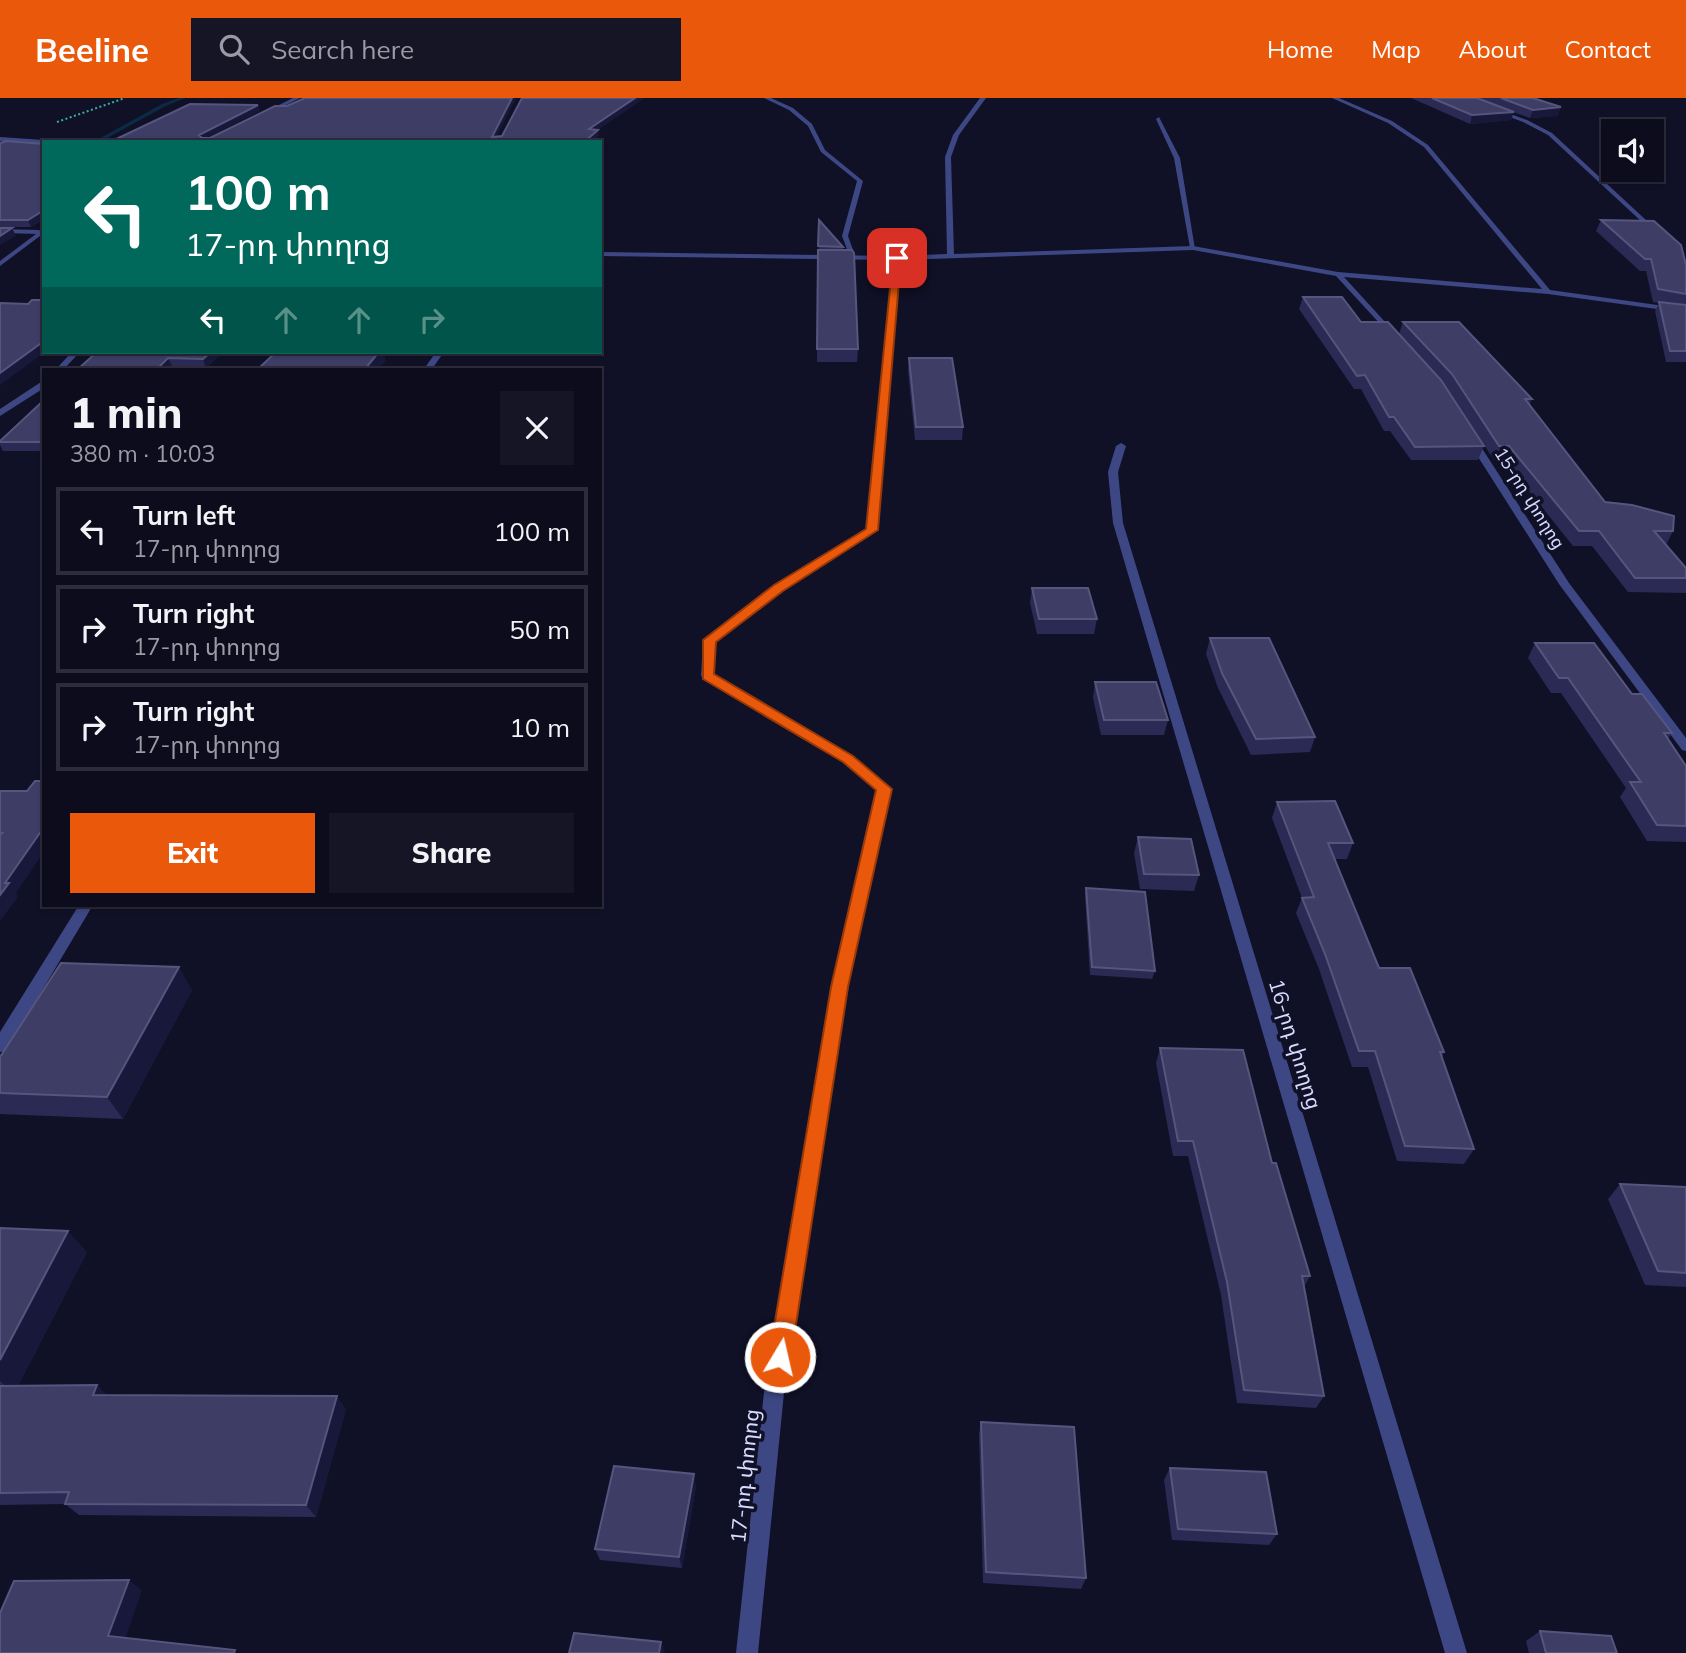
<!DOCTYPE html>
<html lang="en">
<head>
<meta charset="utf-8">
<style>
	:root { --surface:#0c0c1d; --page:#151526; --text:#f1f3f6; --muted:#9a9ba4; --line:#2c2c3b; --accent:#ea580c }
	body { margin:0; font-family:Mulish,"Noto Sans Armenian",sans-serif; background:var(--page); color:var(--text); height:100vh; display:flex; flex-direction:column; font-size:26px; white-space:nowrap }
	* { box-sizing:border-box; margin:0 }
	p { font-size:23px; color:var(--muted) }
	.icon { flex:none; width:38px; height:38px; fill:none; stroke:currentColor; stroke-width:2; stroke-linecap:round; stroke-linejoin:round }
	.map { position:relative; flex:1; overflow:hidden }
	.panel { position:absolute; left:42px; top:270px; width:560px; height:539px; display:flex; flex-direction:column; background:var(--surface); border-radius:0px; box-shadow:0 2px 5px #0004,0 0 0 2px var(--line) }
	.panel>* { flex:none }
	.banner { position:absolute; left:42px; top:42px; width:560px; height:214px; border-radius:0px; box-shadow:0 2px 5px #0004,0 0 0 2px var(--line); background:#00695c; color:#fff; overflow:hidden }
	.fabs { position:absolute; left:1601px; top:21px; display:grid; gap:14px }
	.fabs a { display:grid; place-items:center; width:63px; height:63px; border-radius:0px; background:var(--surface); box-shadow:0 2px 5px #0004,0 0 0 2px var(--line); font-size:35px }
	.pin { position:absolute; display:grid; place-items:center; width:60px; height:60px; color:#fff; margin:-30px; border-radius:14px; box-shadow:0 4px 10px #0006 }
	.me { position:absolute; width:77px; margin:-38px; rotate:9deg; stroke-linejoin:round; filter:drop-shadow(0 0 5px #0008) }
	.turn { display:flex; align-items:center; gap:24px; height:147px; padding:0 28px; font-size:32px }
	.turn .icon { width:91px; height:91px; stroke-width:2.5 }
	.turn b { display:block; font-size:49px; line-height:60px }
	.lanes { display:flex; align-items:center; height:66px; padding:0 28px; background:#0003; justify-content:center; gap:35px; direction:ltr }
	.lanes .off { opacity:.35 }
	.round { display:grid; place-items:center; flex:none; width:74px; height:74px; border-radius:0px; background:var(--page) }
	.headline { display:flex; align-items:center; justify-content:space-between; height:119px; padding:0 28px }
	h1 { font-size:42px; font-weight:800; line-height:52px }
	.cta { display:flex; gap:14px; margin-top:auto; padding:14px 28px }
	.cta a { flex:1; height:80px; border-radius:0px; background:var(--accent); color:#fff; font-size:28px; font-weight:800; line-height:80px; text-align:center }
	.cta a+a { background:var(--page); color:var(--text) }
	ul { padding:0; list-style:none }
	li { display:flex; align-items:center; gap:21px; height:88px; margin:0 14px 10px; padding:0 14px; border:4px solid var(--line); border-radius:0px }
	li div { flex:1 }
	li b { display:block; font-size:26px }
	li em { font-style:normal }
	header { display:flex; align-items:center; gap:42px; box-sizing:border-box; height:98px; padding:0 35px; background:var(--accent); color:#fff }
	header strong { font-size:33px }
	nav { display:flex; gap:38px; margin-inline-start:auto; font-size:24px }
	.search { width:490px; height:63px; background:var(--page); display:flex; align-items:center; gap:18px; box-sizing:border-box; padding:0 24px; border-radius:0px; color:var(--muted); font-size:26px }
	.map>svg:first-child { display:block }
</style>
</head>
<body>
<header>
<strong>Beeline</strong>
<div class="search"><svg class="icon" aria-label="search" viewBox="0 0 24 24"><circle cx="10" cy="10" r="6"/><path d="M15 15l6 6"/></svg>Search here</div>
<nav><a>Home</a><a>Map</a><a>About</a><a>Contact</a></nav>
</header>
<div class="map">
<svg width="1686" height="1555" viewBox="0 0 1686 1555">
	<rect width="100%" height="100%" fill="#101027"/>
	<g fill="none" stroke-linecap="round" stroke-linejoin="round">
		<path fill="#0c2a44" fill-rule="evenodd" d="M179,0H185L166,8L100,44L95,43L162,6Z"/>
		<path stroke="#33b697" stroke-width="2" stroke-dasharray="2 2.5" stroke-linecap="butt" d="M57,24L125,0"/>
		<path fill="#3d4784" fill-rule="evenodd" d="M764,0H771L793,10L812,26L825,52L863,83L848,138L856,160L850,159L842,138L857,83L821,54L808,28L789,12Z
			M1159,19L1180,60L1195,151L1190,150L1174,60L1156,21Z
			M0,131L39,132L42,134L39,136L0,135Z"/>
		<path fill="#3d4784" fill-rule="evenodd" d="M293,0H300L266,17L261,16Z
			M980,0H986L959,37L951,59L954,156L1193,148L1338,174L1542,191L1424,49L1388,25L1332,0H1339L1392,23L1428,47L1550,192L1686,211V215L1548,196L1344,179L1396,236L1397,238L1393,240L1336,178L1193,152L900,162L877,432L782,492L715,543L713,577L852,658L891,691L848,889L785,1285L758,1555H736L765,1285L832,889L877,692L844,664L703,580L701,578L703,542L774,488L867,431L893,162L600,158V154L897,158L947,156L945,59L953,37Z
			M1460,0H1468L1527,22L1552,35L1660,135L1655,136L1548,37L1523,24Z
			M0,39L44,42L47,44L44,46L0,43Z
			M44,130V135L0,168V163Z
			M72,254H80L64,271H56Z
			M436,254H444L432,271H424Z
			M41,284H44V290L0,318V311Z
			M1468,338H1474L1569,485L1686,640V653L1682,652L1559,486L1466,340Z
			M1121,345L1126,348L1118,374L1123,425L1467,1555H1445L1113,425L1108,374L1116,348Z
			M79,807H93L6,953L0,954V934Z"/>
	</g>
	<path fill="#2b2a54" d="M1411,0H1533L1558,18L1530,20L1513,14L1511,22L1470,26Z
		M0,45L31,129H0Z
		M819,122L843,149L858,251L857,264H817Z
		M1601,122L1686,167V264H1666L1655,213L1659,205L1653,204L1646,173H1640L1596,133Z
		M1303,199L1361,224L1399,236L1403,224L1532,301L1529,307L1605,404L1673,433L1666,447L1686,470V495L1628,494L1592,448H1573L1504,362H1494L1447,290L1443,285L1484,348L1478,362H1411L1390,333H1384L1361,291H1354L1299,211Z
		M97,254H223L206,270L172,268L169,271H78Z
		M909,260L963,329L962,342H915L908,273Z
		M44,302V353H3L0,347V343Z
		M1032,490L1097,521L1094,536H1037L1030,505Z
		M1210,540L1315,639L1310,654L1251,657L1218,590L1206,556Z
		M1535,545L1632,596L1672,635L1668,641L1686,668V744L1647,743L1620,699L1626,690L1561,595H1551L1528,560Z
		M1095,584L1168,622L1164,637H1101L1093,600Z
		M1277,704L1353,745L1347,761H1334L1379,870L1444,954L1442,959L1474,1051L1464,1066L1397,1063L1368,969H1352L1319,871L1296,815L1302,800L1272,720Z
		M1138,739L1199,777L1194,793L1140,791L1134,755Z
		M1086,790L1155,873L1152,881L1090,877L1085,798Z
		M192,892L123,1021L0,1016V959Z
		M1160,950L1272,1065L1310,1178L1304,1189L1324,1298L1316,1310L1237,1305L1221,1197L1188,1058H1173L1156,965Z
		M1620,1086L1686,1089V1189L1645,1187L1608,1101Z
		M0,1130L87,1154L18,1288L97,1287L106,1297L346,1311L316,1419L79,1417L65,1406L0,1407Z
		M981,1324L1086,1480L1081,1491L983,1485L979,1336Z
		M1170,1370L1277,1436L1269,1447L1172,1442L1164,1382Z
		M696,1388L682,1470L600,1462L595,1451Z
		M1540,1533L1617,1555H1529L1526,1543Z"/>
	<path fill="#18183a" d="M512,0H516L494,44L492,39Z
		M635,0H645L598,32L599,38L593,44H584L589,31Z
		M258,7L260,13L201,43L199,37Z
		M1561,9L1558,18L1530,20L1533,12Z
		M1514,14L1511,22L1470,26L1472,17Z
		M44,112V122L31,129L28,122Z
		M12,130L16,138L0,147V138Z
		M44,243V254H45L0,287V275Z
		M211,254H223L206,270L203,261Z
		M379,254H384L386,263L379,271H365Z
		M168,260L172,268L169,271H157Z
		M44,729V754L16,795L18,799L0,823V797L5,785Z
		M179,869L192,892L123,1021L107,999Z
		M68,1133L87,1154L14,1296L0,1283V1262Z
		M97,1287L110,1300L93,1297Z
		M337,1298L346,1311L316,1419L306,1407Z
		M694,1376L696,1388L682,1470L679,1459Z
		M129,1482L142,1492L123,1548L108,1538Z
		M661,1544L665,1554L664,1555H659Z"/>
	<path fill="#3d3d66" stroke="#56557e" stroke-width="2" d="M305,0H512L492,39L502,38L522,0H635L589,31L598,32L584,44H110L190,6L258,7L199,37L202,40H210L275,8H287Z
		M1432,0H1477L1514,14L1472,17Z
		M1501,0H1533L1561,9L1533,12Z
		M6,43L44,46V112L28,122H0V45Z
		M819,122L843,149L818,148Z
		M1601,122L1654,123L1681,147L1686,167V196L1658,191L1651,161H1645Z
		M0,130H12L0,138Z
		M818,152H852L854,155L858,251H817Z
		M1303,199H1342L1361,224H1388L1441,282L1484,348L1415,349L1394,319H1389L1365,277L1357,278Z
		M32,202H44V243L0,275V205L28,206Z
		M1659,204L1686,207V253H1670Z
		M1403,224H1459L1532,301H1525L1605,404L1632,407L1674,418L1673,433H1654L1686,470V480H1635L1599,433H1579L1509,348H1499L1452,276Z
		M97,254H211L203,261L168,260L157,271H78Z
		M276,254H379L365,271H258Z
		M909,260H952L963,329H916Z
		M44,302V344H0V343Z
		M1032,490H1088L1097,521H1039Z
		M1210,540H1269L1315,639L1256,641L1222,575Z
		M1535,545H1594L1632,596H1642L1672,635H1664L1686,668V728L1657,727L1630,684H1641L1568,580H1559Z
		M1095,584H1156L1168,622H1104Z
		M35,683H44V729L5,785H9L0,797V737L2,735H0V693H27Z
		M1335,703L1353,745H1328L1379,870H1410L1444,954H1440L1474,1051L1405,1048L1375,953H1359L1325,856L1302,800L1314,799L1277,704Z
		M1138,739L1191,741L1199,777L1144,776Z
		M1086,790L1145,794L1155,873L1092,869Z
		M61,865L179,869L107,999L0,995V959Z
		M1160,950L1243,952L1272,1065H1276L1310,1178H1302L1324,1298L1244,1292L1227,1184L1193,1043H1178Z
		M1620,1086L1686,1089V1175L1658,1173Z
		M0,1130L68,1133L0,1262Z
		M97,1287L93,1297L337,1298L306,1407L65,1406L69,1394L0,1395V1288Z
		M981,1324L1074,1329L1086,1480L986,1474Z
		M614,1368L694,1376L679,1459L595,1451Z
		M1170,1370L1266,1374L1277,1436L1178,1431Z
		M129,1482L108,1538L235,1552L234,1555H0V1515L14,1483Z
		M1540,1533L1611,1538L1617,1555H1546Z
		M574,1535L661,1544L659,1555H569Z"/>
	<path fill="#ea580c" stroke="#983908" stroke-width="2" d="M897,157L901,160L878,432L783,493L716,544L714,576L853,658L892,691L848,889L791,1259L787,1267L780,1270L772,1267L769,1259L831,889L876,692L843,664L703,581V542L774,487L866,431L893,160Z"/>
	<g text-anchor="middle" dominant-baseline="central" stroke-width="7" stroke-linejoin="round" paint-order="stroke">
		<g font-size="18" fill="#d7d9fe" stroke="#101027">
			<text transform="translate(1530 400) rotate(58)">15-րդ փողոց</text>
		</g>
		<g font-size="21" fill="#d7d9fe" stroke="#101027">
			<text transform="translate(1296 946) rotate(73)">16-րդ փողոց</text>
			<text transform="translate(744 1378) rotate(-84)">17-րդ փողոց</text>
		</g>
	</g>
</svg>
<div class="fabs">
<a><svg class="icon" aria-label="sound" viewBox="0 0 24 24"><path d="M4 9h4l5-4v14l-5-4H4zM17 9q2 3 0 6"/></svg></a>
</div>
<div class="pin" style="left:897px;top:160px;background:#d93025"><svg class="icon" aria-label="arrive" viewBox="0 0 24 24"><path d="M6 21V4h12l-3 4 3 4H6"/></svg></div>
<svg class="me" style="left:780px;top:1259px" viewBox="-20 -20 40 40"><circle r="17" fill="#ea580c" stroke="#fff" stroke-width="3"/><path d="M0-11L8 9 0 5-8 9z" fill="#fff"/></svg>
<div class="banner">
<div class="turn"><svg class="icon" aria-label="left" viewBox="0 0 24 24"><path d="M17 20v-9H6M10 6l-5 5 5 5"/></svg><div><b>100 m</b>17-րդ փողոց</div></div>
<div class="lanes"><svg class="icon" aria-label="left" viewBox="0 0 24 24"><path d="M17 20v-9H6M10 6l-5 5 5 5"/></svg><svg class="icon off" aria-label="ahead" viewBox="0 0 24 24"><path d="M12 20V5M6 11l6-6 6 6"/></svg><svg class="icon off" aria-label="ahead" viewBox="0 0 24 24"><path d="M12 20V5M6 11l6-6 6 6"/></svg><svg class="icon off" aria-label="right" viewBox="0 0 24 24"><path d="M7 20v-9h11M14 6l5 5-5 5"/></svg></div>
</div>
<section class="panel">
<div class="headline"><div><h1>1 min</h1><p>380 m · 10:03</p></div><a class="round"><svg class="icon" aria-label="close" viewBox="0 0 24 24"><path d="M6 6l12 12M18 6L6 18"/></svg></a></div>
<ul>
<li><svg class="icon" aria-label="left" viewBox="0 0 24 24"><path d="M17 20v-9H6M10 6l-5 5 5 5"/></svg><div><b>Turn left</b><p>17-րդ փողոց</p></div><em>100 m</em></li>
<li><svg class="icon" aria-label="right" viewBox="0 0 24 24"><path d="M7 20v-9h11M14 6l5 5-5 5"/></svg><div><b>Turn right</b><p>17-րդ փողոց</p></div><em>50 m</em></li>
<li><svg class="icon" aria-label="right" viewBox="0 0 24 24"><path d="M7 20v-9h11M14 6l5 5-5 5"/></svg><div><b>Turn right</b><p>17-րդ փողոց</p></div><em>10 m</em></li>
</ul>
<div class="cta"><a>Exit</a><a>Share</a></div>
</section>
</div>
</body>
</html>
